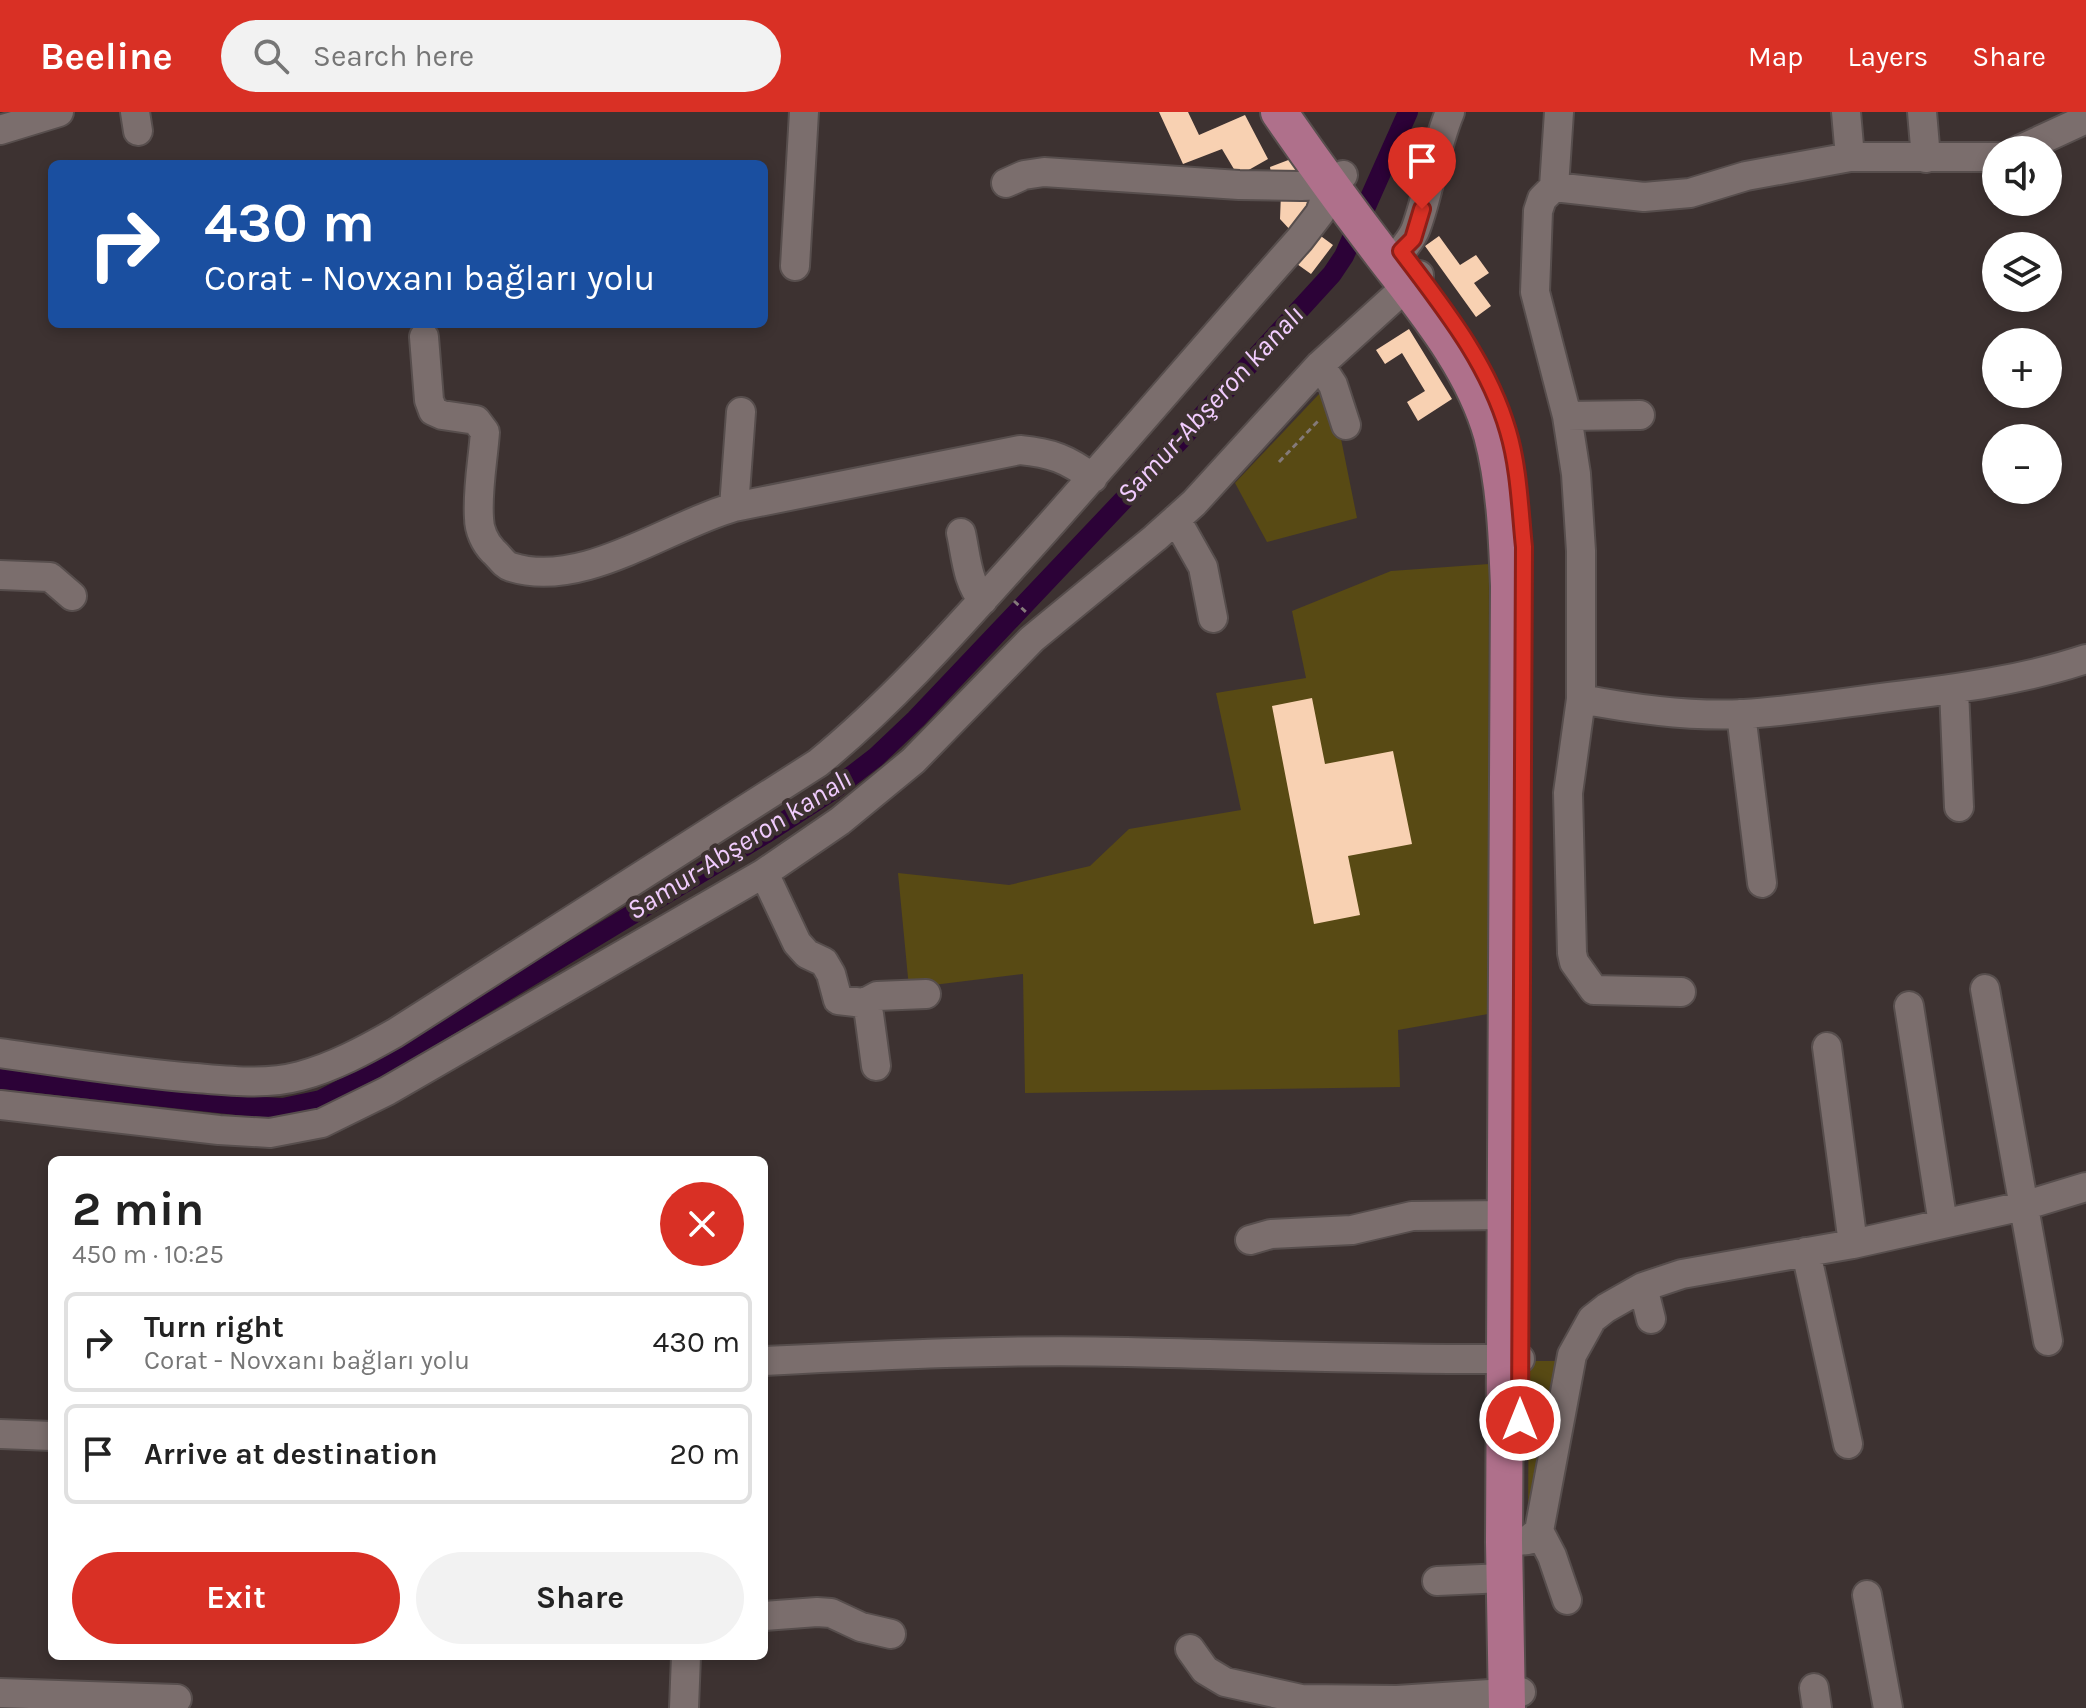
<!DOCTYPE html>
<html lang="en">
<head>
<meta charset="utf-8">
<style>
	:root { --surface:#fff; --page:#f2f2f2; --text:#222; --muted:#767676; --line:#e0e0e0; --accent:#d93025 }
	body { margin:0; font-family:Karla,sans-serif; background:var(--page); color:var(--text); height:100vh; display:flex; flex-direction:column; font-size:30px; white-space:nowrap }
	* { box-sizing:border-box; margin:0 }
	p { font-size:26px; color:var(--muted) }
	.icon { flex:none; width:44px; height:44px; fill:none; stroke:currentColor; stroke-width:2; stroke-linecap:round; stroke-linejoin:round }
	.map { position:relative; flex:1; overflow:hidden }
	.side { position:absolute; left:48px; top:1044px; width:720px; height:504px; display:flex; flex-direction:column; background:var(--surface); border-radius:12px; box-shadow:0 4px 12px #0003 }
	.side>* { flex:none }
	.top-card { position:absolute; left:48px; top:48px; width:720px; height:168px; border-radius:12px; box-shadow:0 4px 12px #0003; background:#1a4fa0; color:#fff; overflow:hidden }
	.buttons { position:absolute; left:1982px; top:24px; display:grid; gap:16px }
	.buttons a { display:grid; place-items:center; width:80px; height:80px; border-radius:50%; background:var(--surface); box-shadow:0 4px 12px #0003; font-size:40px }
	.pin { position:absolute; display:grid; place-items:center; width:68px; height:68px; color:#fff; margin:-82px -34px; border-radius:50% 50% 50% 0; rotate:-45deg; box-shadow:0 0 8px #0007 }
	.pin .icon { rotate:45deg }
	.me { position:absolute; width:88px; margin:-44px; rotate:0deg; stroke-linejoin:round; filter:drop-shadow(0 0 6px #0008) }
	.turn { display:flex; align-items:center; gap:28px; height:168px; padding:0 24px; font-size:36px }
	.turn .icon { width:104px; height:104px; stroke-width:2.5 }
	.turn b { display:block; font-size:56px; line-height:68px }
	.round { display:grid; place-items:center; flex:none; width:84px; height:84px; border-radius:42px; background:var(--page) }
	.summary { display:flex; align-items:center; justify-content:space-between; height:136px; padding:0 24px }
	h1 { font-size:48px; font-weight:700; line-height:60px }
	.action { display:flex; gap:16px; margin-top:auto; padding:16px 24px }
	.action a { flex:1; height:92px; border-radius:48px; background:var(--accent); color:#fff; font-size:32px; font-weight:700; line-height:92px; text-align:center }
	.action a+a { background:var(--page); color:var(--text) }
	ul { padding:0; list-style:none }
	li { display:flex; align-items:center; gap:24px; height:100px; margin:0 16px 12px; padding:0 8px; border:4px solid var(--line); border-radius:12px }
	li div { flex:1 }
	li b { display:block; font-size:30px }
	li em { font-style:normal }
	header { display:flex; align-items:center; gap:48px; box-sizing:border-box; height:112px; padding:0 40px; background:var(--accent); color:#fff }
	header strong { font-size:38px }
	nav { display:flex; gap:44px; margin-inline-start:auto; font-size:28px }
	.search { width:560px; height:72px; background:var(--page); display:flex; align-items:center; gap:20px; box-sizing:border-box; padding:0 28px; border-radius:44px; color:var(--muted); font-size:30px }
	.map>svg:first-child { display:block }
</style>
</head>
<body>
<header>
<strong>Beeline</strong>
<div class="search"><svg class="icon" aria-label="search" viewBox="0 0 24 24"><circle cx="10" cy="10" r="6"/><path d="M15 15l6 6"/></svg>Search here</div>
<nav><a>Map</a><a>Layers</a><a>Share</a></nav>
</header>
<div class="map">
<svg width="2086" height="1596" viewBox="0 0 2086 1596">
	<rect width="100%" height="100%" fill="#3d3231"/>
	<path fill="#584a14" d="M1320,281L1337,307L1357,406L1267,430L1235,371Z
		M1489,452L1488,902L1398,918L1400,975L1025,981L1023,862L909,876L898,761L1009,773L1090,754L1129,717L1241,698L1216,581L1306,566L1292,499L1391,459Z
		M1529,1249H1561L1528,1414Z"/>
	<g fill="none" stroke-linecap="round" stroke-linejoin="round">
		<path stroke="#2c0237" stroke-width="20" d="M0,967L246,994L283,996L321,988L352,972L765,722L833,678L876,645L916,607L1183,325L1332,162L1344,144L1408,0"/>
	</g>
	<path fill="#f8d1b2" d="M1159,0H1188L1199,23L1245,3L1268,47L1238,64L1222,37L1183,52Z
		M1291,47L1304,65L1272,69L1270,55Z
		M1281,81L1319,88L1293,121L1280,107Z
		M1318,122L1333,133L1311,162L1297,152Z
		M1439,124L1460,153L1476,143L1489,161L1474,171L1491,194L1476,205L1425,134Z
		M1409,217L1452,287L1418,309L1407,290L1425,279L1402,241L1385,252L1376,238Z
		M1312,586L1325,652L1393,639L1412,732L1348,744L1360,803L1314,812L1272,594Z"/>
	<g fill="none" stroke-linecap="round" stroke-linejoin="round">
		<defs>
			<path id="minor" d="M135,0L138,19
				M1559,0L1554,75L1542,87L1538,99L1535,180L1567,304L1576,362L1581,439V587L1568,681L1572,841L1574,850L1594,878L1681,880
				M1846,0L1850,45
				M1922,0L1926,46
				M0,18L59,0
				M2019,38L2086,7
				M1006,71L1024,63L1044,60L1239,73L1301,74L1330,73L1343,63
				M1554,75L1644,85L1690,81L1746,64L1850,45H1996
				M795,154L804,0
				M1396,160C1393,140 1410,134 1416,116C1430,78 1434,38 1450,0
				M424,225L429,288L433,299L442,303L476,308L485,320C483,348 477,378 479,406C479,418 485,431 493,439C499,444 504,453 511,455C582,478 667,414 734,395L1020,338C1052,341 1067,347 1093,366
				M1320,253L1333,273L1346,313
				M1567,304L1640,303
				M734,395L741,300
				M1176,407L1203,455L1213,506
				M961,421C966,443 967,471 983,488
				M0,463L50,465L72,484
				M1954,577L1959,695
				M1581,587C1633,597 1691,605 1744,602C1793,599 1841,591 1889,585C1955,577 2023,568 2086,547
				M1741,602L1762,771
				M764,761L797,831L807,842L824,850L831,862L838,888L864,891L869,902L876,954
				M1985,877L2048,1229
				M864,891L877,884L926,882
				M1909,894L1943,1112
				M1827,935L1853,1132
				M0,941C65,950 130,961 196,966C231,969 266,973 300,964C334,955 365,938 395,921L818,651C890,592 953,521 1015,452C1112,345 1204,235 1300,127L1320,101L1330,73
				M0,993L219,1018L270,1021L322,1011L387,979L764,761L840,709L913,649L1032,527L1155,426L1194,391L1320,253L1419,163
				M1250,1128L1271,1122L1352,1118L1412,1104L1505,1103
				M1806,1140L1848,1332
				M1643,1175L1651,1207
				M764,1249C885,1243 1006,1237 1127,1240C1258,1243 1389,1248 1520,1247
				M0,1322L52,1324
				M1539,1419L1552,1444L1567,1488
				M1504,1430L1528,1428L1539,1419L1572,1243L1592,1207L1606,1196L1643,1175L1682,1162L1853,1132L2023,1094L2086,1075
				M1437,1469L1504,1466
				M1867,1483L1888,1596
				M764,1504L817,1500L831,1501L861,1515L891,1522
				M1190,1537L1205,1558L1225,1570L1301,1587L1397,1588L1521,1580
				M1814,1576L1817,1596
				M0,1581L177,1587
				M684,1596L686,1544"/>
			<path id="major" d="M1279,0C1312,48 1347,96 1382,142C1424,197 1473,255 1492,323C1505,371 1507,425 1509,474L1504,1430L1507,1596"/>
		</defs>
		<use href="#minor" stroke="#574e4d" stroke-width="32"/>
		<use href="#major" stroke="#574e4d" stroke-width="40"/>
		<path stroke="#847a79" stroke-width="3" stroke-dasharray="6 4" stroke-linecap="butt" d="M1279,350L1319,308
			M1014,489L1026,500"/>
		<use href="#minor" stroke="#7b6e6d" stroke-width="28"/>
		<use href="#major" stroke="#af708b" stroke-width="36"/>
	</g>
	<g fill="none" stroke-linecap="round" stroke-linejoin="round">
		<defs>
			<path id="route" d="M1422,97L1413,127L1401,139C1443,195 1488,250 1508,319C1519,356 1520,397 1524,435L1520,1308"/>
		</defs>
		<use href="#route" stroke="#8d1f18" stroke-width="20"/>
		<use href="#route" stroke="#d93025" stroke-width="14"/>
	</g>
	<g text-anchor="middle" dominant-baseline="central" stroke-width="8" stroke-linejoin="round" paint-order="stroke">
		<g font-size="28" font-style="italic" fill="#f1ccfe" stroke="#3d3231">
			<text transform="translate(1210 292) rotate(-47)">Samur-Abşeron kanalı</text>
			<text transform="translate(739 732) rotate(-32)">Samur-Abşeron kanalı</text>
		</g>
	</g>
</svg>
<div class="buttons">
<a><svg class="icon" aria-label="sound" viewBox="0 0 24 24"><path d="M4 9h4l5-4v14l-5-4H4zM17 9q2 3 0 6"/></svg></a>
<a><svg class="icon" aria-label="layers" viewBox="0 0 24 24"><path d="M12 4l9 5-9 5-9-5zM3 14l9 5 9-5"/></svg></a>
<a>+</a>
<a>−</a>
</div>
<div class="pin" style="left:1422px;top:97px;background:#d93025"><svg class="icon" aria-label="arrive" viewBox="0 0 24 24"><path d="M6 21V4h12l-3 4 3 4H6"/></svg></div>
<svg class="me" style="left:1520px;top:1308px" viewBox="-20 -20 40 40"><circle r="17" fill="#d93025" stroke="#fff" stroke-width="3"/><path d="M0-11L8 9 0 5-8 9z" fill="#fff"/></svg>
<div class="top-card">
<div class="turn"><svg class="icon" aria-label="right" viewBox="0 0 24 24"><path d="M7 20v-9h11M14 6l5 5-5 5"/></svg><div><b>430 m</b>Corat - Novxanı bağları yolu</div></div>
</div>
<section class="side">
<div class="summary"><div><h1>2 min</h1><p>450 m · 10:25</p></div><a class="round" style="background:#d93025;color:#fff"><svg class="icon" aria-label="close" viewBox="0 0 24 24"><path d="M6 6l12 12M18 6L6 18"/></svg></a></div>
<ul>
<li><svg class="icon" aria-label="right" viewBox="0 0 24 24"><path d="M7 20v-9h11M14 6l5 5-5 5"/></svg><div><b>Turn right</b><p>Corat - Novxanı bağları yolu</p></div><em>430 m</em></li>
<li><svg class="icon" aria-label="arrive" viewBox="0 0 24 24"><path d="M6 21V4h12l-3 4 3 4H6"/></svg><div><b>Arrive at destination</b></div><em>20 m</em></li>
</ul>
<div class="action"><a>Exit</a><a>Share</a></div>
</section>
</div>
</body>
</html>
